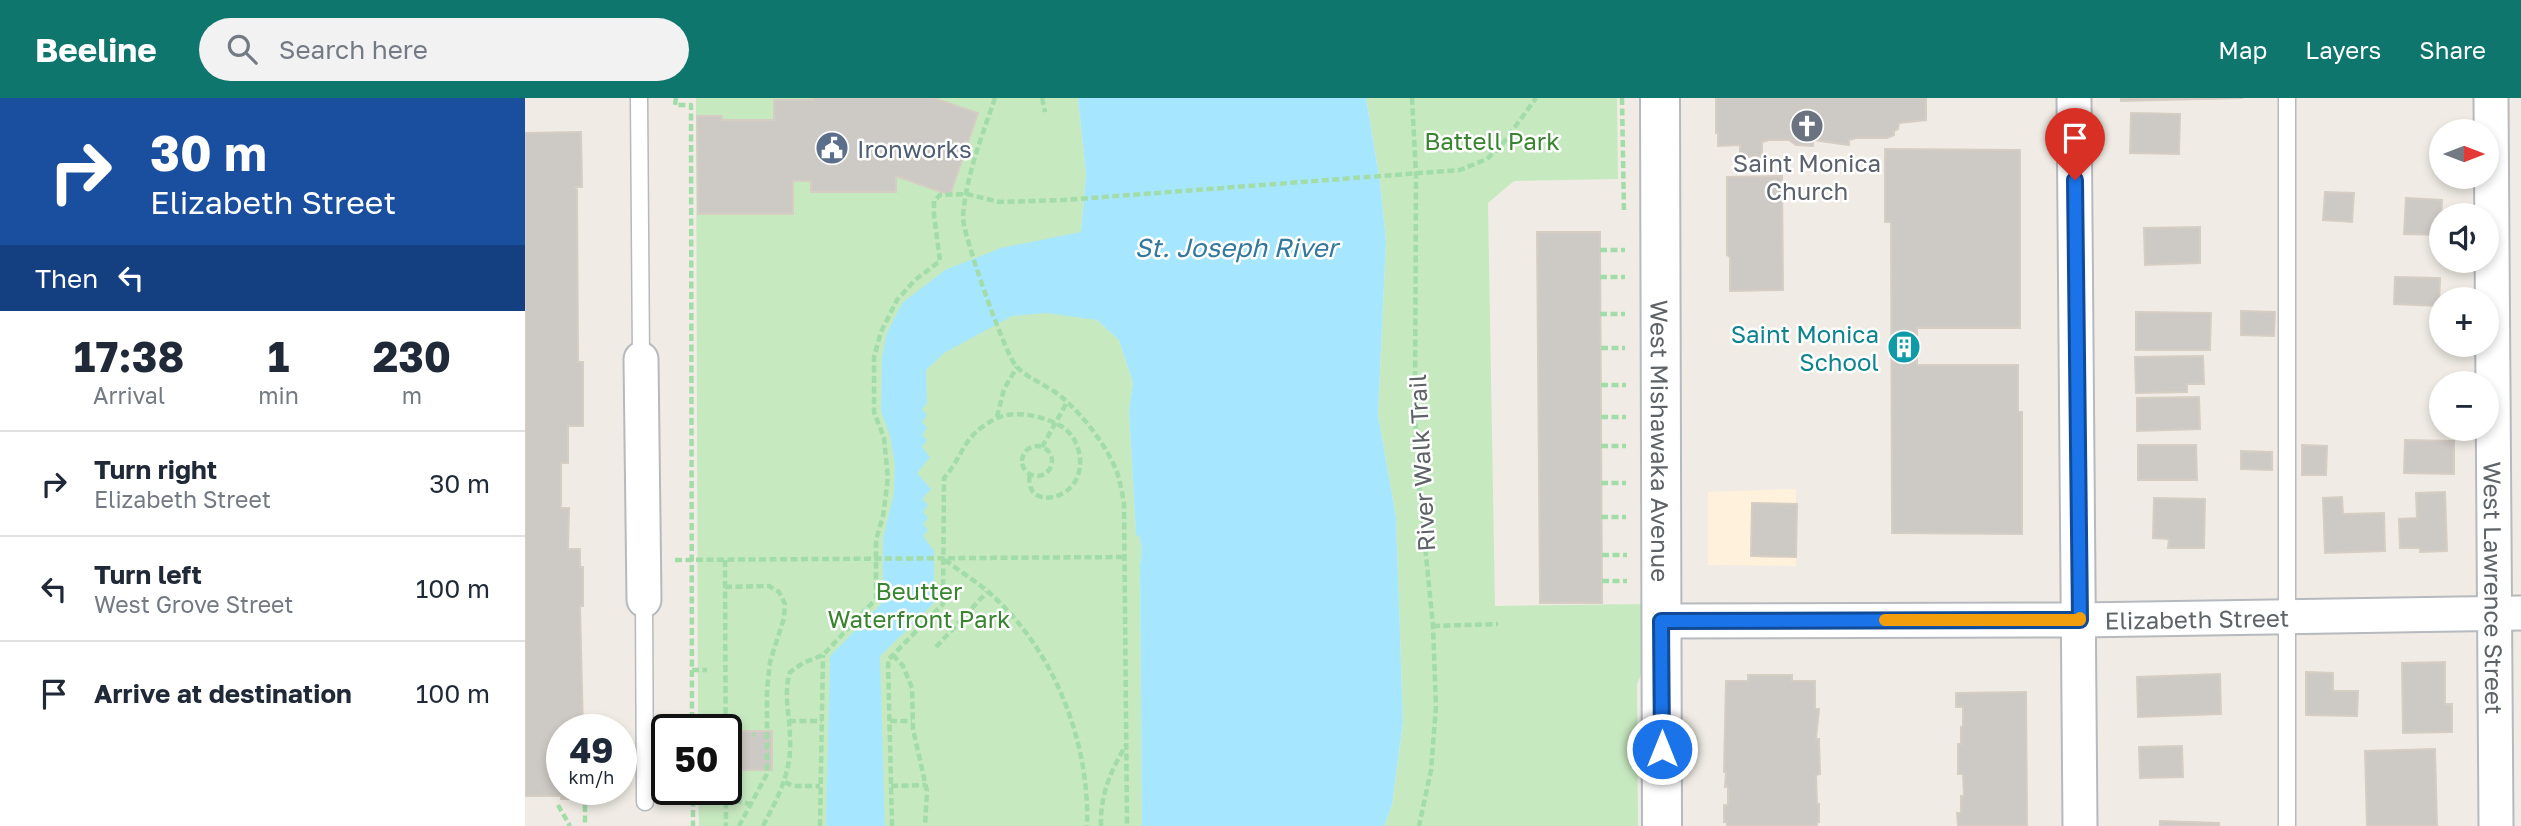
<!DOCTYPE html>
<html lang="en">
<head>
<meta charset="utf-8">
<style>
	:root { --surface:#fff; --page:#f2f2f3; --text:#1f2937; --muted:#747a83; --line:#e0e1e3; --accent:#0f766e }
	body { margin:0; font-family:"Golos Text",sans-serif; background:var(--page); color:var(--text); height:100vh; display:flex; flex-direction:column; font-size:26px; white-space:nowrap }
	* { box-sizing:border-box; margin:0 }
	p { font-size:23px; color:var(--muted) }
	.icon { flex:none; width:38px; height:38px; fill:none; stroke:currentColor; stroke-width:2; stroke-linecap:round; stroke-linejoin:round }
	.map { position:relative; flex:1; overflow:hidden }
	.panel { display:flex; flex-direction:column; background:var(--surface); width:525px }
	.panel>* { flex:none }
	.banner { background:#1a4fa0; color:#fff; overflow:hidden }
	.needle { width:46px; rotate:90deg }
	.tools { position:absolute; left:1904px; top:21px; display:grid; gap:14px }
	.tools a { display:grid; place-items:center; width:70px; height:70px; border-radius:50%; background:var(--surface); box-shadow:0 4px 10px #0003; font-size:35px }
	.speed { position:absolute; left:21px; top:616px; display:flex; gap:14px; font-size:35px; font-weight:700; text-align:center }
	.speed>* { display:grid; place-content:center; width:91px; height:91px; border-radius:50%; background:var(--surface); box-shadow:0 4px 10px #0003; line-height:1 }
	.speed small { font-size:18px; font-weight:400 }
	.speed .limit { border:4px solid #111; border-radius:10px; background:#fff; color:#111 }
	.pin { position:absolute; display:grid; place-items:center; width:60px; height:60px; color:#fff; margin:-72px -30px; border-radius:50% 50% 50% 0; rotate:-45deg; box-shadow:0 0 7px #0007 }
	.pin .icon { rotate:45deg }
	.me { position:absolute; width:77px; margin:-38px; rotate:0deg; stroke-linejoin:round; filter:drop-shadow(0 0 5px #0008) }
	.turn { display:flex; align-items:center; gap:24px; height:147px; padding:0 35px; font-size:32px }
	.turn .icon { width:91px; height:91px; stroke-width:2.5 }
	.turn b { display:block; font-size:49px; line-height:60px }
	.then { display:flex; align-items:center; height:66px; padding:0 35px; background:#0003; gap:14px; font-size:26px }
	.eta { display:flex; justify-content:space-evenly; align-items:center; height:119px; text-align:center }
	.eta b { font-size:42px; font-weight:700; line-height:49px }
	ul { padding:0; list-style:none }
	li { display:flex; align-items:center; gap:21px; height:105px; padding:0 35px; border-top:2px solid var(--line) }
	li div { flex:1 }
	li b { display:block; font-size:26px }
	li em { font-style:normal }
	header { display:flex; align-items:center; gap:42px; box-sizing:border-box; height:98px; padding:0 35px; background:var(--accent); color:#fff }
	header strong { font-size:33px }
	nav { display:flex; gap:38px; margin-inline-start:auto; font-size:24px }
	.search { width:490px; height:63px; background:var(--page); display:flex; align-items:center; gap:18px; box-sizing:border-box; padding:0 24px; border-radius:38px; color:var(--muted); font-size:26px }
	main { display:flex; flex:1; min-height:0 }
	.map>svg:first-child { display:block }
</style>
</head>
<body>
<header>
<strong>Beeline</strong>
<div class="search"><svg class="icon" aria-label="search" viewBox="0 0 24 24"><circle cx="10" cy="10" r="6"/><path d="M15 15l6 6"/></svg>Search here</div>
<nav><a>Map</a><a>Layers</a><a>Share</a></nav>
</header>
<main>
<section class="panel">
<div class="banner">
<div class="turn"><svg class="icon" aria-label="right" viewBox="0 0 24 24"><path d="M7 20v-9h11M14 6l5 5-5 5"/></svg><div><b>30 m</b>Elizabeth Street</div></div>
<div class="then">Then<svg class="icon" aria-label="left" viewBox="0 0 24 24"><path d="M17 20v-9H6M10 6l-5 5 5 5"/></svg></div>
</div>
<div class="eta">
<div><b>17:38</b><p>Arrival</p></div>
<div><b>1</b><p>min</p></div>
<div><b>230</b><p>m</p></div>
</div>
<ul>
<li><svg class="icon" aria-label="right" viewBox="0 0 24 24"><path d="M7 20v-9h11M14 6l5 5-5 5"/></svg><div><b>Turn right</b><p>Elizabeth Street</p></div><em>30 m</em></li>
<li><svg class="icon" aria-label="left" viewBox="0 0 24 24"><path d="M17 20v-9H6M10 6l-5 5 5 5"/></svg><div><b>Turn left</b><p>West Grove Street</p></div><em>100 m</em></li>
<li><svg class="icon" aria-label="arrive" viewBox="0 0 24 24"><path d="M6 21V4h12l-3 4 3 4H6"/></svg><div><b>Arrive at destination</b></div><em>100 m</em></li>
</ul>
</section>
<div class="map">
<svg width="1996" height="728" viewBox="0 0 1996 728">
	<rect width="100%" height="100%" fill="#f0ece5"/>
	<path fill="#fff1db" d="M1271,391V468L1183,467V394Z"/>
	<path fill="#c7e9c0" d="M171,0H553L561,76L556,134L572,222L594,242L608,285L604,312L611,436L614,438C618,448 616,458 615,468L617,728H174L173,691H201V632H173Z
		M841,0H1092L1093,81L989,83L963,105L970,508L1122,506L1123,561L1112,586L1113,728H859L867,707L878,624L871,419L853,317L861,143L855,84Z"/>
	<path fill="#a6e7ff" d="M553,0H841L855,84L861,143L853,317L871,419L878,624L867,707L859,728H617L615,468C616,458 618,448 614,438L611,437L604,312L608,285L594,242L572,222L521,215L487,218L419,255L401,272L402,305L397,311L402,317L397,324L402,330L397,337L402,342L397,349L405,359L392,375L406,391L397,401L403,407L398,414L403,420L398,426L403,432L398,438L409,453V505L355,558L360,728H301L305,558L358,504V441L369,395L370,366L365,338L356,313L357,260L362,235L377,205L420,172L476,150L556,134L561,76Z"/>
	<path fill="#cdc9c4" stroke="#d6cdc3" stroke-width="2" d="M289,0H409L453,15L425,97L371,78V94H286V83H268V116H173L172,18H197V22H249V2H289Z
		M1191,0H1401V22L1374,25L1373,31L1369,33V37L1362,40H1331L1324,42V47L1288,42V48L1271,47L1264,42H1244L1237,44V59H1215V47L1193,48V35H1191Z
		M1596,0H1718L1596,3Z
		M1606,15L1655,16L1654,56L1605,55Z
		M56,34L57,89H50L52,92L53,264H58V328H43V365H36V410H44L43,451H55V469H58V508H55L58,632H37V691H64V701H36V698H0V35Z
		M1360,51L1495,52V230H1392V267H1493V314H1497V436L1367,435L1366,124H1360Z
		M1257,78L1258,192L1205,193V159L1202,157V79Z
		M1800,94L1829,95L1827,124L1798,122Z
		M1881,100L1917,102L1915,137L1879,136Z
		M1675,129V165L1620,167L1619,130Z
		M1012,134H1075L1077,505H1015Z
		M1870,179L1915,180L1914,208L1869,206Z
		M1716,213L1750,214L1749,238L1716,237Z
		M1611,214L1686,215L1685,252H1611Z
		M1678,258L1679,286H1662V294L1611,295L1610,259Z
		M1674,299L1675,331L1612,333V300Z
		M1880,342L1929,343V376L1879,375Z
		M1613,347H1671L1672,382H1613Z
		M1777,347L1802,348L1801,377H1777Z
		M1716,353L1747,354V372L1716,371Z
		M1920,394L1922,453L1895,454V450H1875L1874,421L1892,420L1891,395Z
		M1817,399L1818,416L1859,415L1860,453L1800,455L1798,400Z
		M1629,400L1680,401L1679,450H1643L1644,441L1628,440Z
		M1227,405L1272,406L1271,459L1226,458Z
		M1920,564V606H1927V634L1878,635L1877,565Z
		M1781,574L1808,575V593H1833L1832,618L1781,617Z
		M1695,576L1696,616L1613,619L1612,579Z
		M1223,577H1267V583H1290V611H1294L1291,641H1294L1295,676L1291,677L1292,706H1294V724H1292V728H1202V724H1199V707H1203V689H1200L1201,674H1199L1201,583H1223Z
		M1501,594L1502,728H1433L1432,715H1436V698H1439L1438,676H1433V646H1436V629L1438,628V609H1431V595Z
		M201,633H247V672H201Z
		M1657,648L1658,679L1615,680L1614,649Z
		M1910,651L1912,728H1842L1840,653Z
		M1635,723L1694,725V728H1635Z"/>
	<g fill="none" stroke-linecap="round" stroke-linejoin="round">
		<defs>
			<path id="lane" d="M114,0L116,261
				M119,502L120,704
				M1762,728V0"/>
			<g id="street">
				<path d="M1549,0L1555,728"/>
				<path id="s1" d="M1966,0L1971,728"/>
				<path d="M116,261L119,502"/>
				<path id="s2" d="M1136,523L1555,522L1996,515"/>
			</g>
			<g id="secondary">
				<path id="s3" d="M1135,0L1137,728"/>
			</g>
		</defs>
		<use href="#lane" stroke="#b6b9bd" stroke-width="19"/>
		<use href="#street" stroke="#b6b9bd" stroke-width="37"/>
		<use href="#secondary" stroke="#b4babe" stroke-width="42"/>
		<path stroke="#a2dca8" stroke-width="4.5" stroke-dasharray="7 3.5" stroke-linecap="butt" d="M151,0L150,7H166L167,632
			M470,0C457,38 441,78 438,118C436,132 480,256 491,268C504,282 525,288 539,301C560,320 581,347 592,374C595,383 597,395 599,405L602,728
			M517,0L520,14
			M887,0L891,76L890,306L892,367L908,528L911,609L906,672L894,728
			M1097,0L1099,115
			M1075,152H1100
			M1075,179H1100
			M1075,216H1100
			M1076,250H1100
			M1076,287H1101
			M472,319L479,291L492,269
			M1076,319H1101
			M1076,348H1101
			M497 363a15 15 0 1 1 30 0a15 15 0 1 1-30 0Z
			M517,349L542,304
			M1076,385H1101
			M1076,419H1101
			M1077,457H1102
			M150,462L600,459
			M200,462L201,728
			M420,462C437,475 456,486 471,501C531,557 565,647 562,728
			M1077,483H1102
			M200,489L244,488L254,494L260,506L259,520L245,564L242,591V676L214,728
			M908,528L973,526
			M411,549L462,494
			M368,557L378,568L387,590L388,631L402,693L400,728
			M167,572H182
			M264,623H297
			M365,623H387
			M228,636L230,637
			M260,684L268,688H295
			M366,688L401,687
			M168,691V728
			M168,701H201L225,706
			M33,707L45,728
			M60,707V728
			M238,728C253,699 267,674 265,640C265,617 258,597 265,574L278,565L298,557L351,501V442L358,418L363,380L359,340L349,314V259L356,234L372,202L390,182L415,163L409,117V103L415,97L442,96L474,104L539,102L935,72L962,61L976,48L1011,0
			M295,728L298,557
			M367,728L363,562L418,506L419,380C440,356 436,339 470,321C489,311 518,318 536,328C556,340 562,372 546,389C531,405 499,405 505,375
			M576,728C575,697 586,672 601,647"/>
		<use href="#lane" stroke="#fff" stroke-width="16"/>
		<use href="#street" stroke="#fff" stroke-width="33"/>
		<use href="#secondary" stroke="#fff" stroke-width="38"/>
	</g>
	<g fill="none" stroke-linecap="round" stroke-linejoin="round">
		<defs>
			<path id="route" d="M1137,651L1136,523L1555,522L1550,82"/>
		</defs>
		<use href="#route" stroke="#114b97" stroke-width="18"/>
		<use href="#route" stroke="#1a73e8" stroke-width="12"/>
		<path stroke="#f59e0b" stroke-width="12" d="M1360,522H1555V520"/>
	</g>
	<defs>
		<symbol id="church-disc" viewBox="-11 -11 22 22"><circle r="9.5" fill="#6b7280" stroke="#fff"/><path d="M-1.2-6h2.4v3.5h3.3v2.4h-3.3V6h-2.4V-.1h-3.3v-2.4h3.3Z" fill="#fff"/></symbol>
		<symbol id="civic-disc" viewBox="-11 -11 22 22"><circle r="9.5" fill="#5c6f8a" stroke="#fff"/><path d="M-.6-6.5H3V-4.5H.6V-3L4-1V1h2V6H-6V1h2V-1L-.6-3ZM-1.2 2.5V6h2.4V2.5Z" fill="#fff"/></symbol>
		<symbol id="building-disc" viewBox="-11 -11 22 22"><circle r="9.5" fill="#0f9aa8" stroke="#fff"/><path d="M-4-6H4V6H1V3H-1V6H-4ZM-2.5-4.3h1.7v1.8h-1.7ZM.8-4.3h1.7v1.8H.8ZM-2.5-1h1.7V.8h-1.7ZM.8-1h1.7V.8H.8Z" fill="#fff"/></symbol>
	</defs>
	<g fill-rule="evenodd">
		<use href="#church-disc" x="1263" y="9" width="38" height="38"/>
		<use href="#civic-disc" x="288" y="31" width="38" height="38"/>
		<use href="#building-disc" x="1360" y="230" width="38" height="38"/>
	</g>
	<g text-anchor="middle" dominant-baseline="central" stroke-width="5" stroke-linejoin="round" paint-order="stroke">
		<g font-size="24" fill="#39842f" stroke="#fff">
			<text x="967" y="42">Battell Park</text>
			<text x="394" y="492">Beutter<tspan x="394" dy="28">Waterfront Park</tspan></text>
		</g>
		<g font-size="24" fill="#4e5e75" stroke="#fff" text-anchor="start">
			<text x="332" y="50">Ironworks</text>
		</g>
		<g font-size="24" fill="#5b616d" stroke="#fff">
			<text x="1282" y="64">Saint Monica<tspan x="1282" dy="28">Church</tspan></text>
		</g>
		<g font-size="24" fill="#0d838f" stroke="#fff" text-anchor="end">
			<text x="1354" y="235">Saint Monica<tspan x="1354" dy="28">School</tspan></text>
		</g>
		<g font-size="24" fill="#5d6367" stroke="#fff">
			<text stroke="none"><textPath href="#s3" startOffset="343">West Mishawaka Avenue</textPath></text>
			<text transform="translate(896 365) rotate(-93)">River Walk Trail</text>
			<text stroke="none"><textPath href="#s1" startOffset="490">West Lawrence Street</textPath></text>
			<text stroke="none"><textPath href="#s2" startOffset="536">Elizabeth Street</textPath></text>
		</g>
		<g font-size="26" font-style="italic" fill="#34789d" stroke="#fff">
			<text x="711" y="149">St. Joseph River</text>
		</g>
	</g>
</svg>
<div class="tools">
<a><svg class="needle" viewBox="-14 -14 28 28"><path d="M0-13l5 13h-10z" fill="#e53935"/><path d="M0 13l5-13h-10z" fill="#747a83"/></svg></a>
<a><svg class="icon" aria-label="sound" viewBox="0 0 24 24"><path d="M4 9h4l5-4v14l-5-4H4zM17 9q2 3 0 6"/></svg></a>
<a>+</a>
<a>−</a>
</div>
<div class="speed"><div>49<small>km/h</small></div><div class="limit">50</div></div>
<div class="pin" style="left:1550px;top:82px;background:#d93025"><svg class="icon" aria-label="arrive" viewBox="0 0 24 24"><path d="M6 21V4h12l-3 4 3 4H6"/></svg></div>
<svg class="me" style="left:1137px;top:651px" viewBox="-20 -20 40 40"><circle r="17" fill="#1a73e8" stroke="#fff" stroke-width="3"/><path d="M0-11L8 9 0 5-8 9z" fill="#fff"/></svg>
</div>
</main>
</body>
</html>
